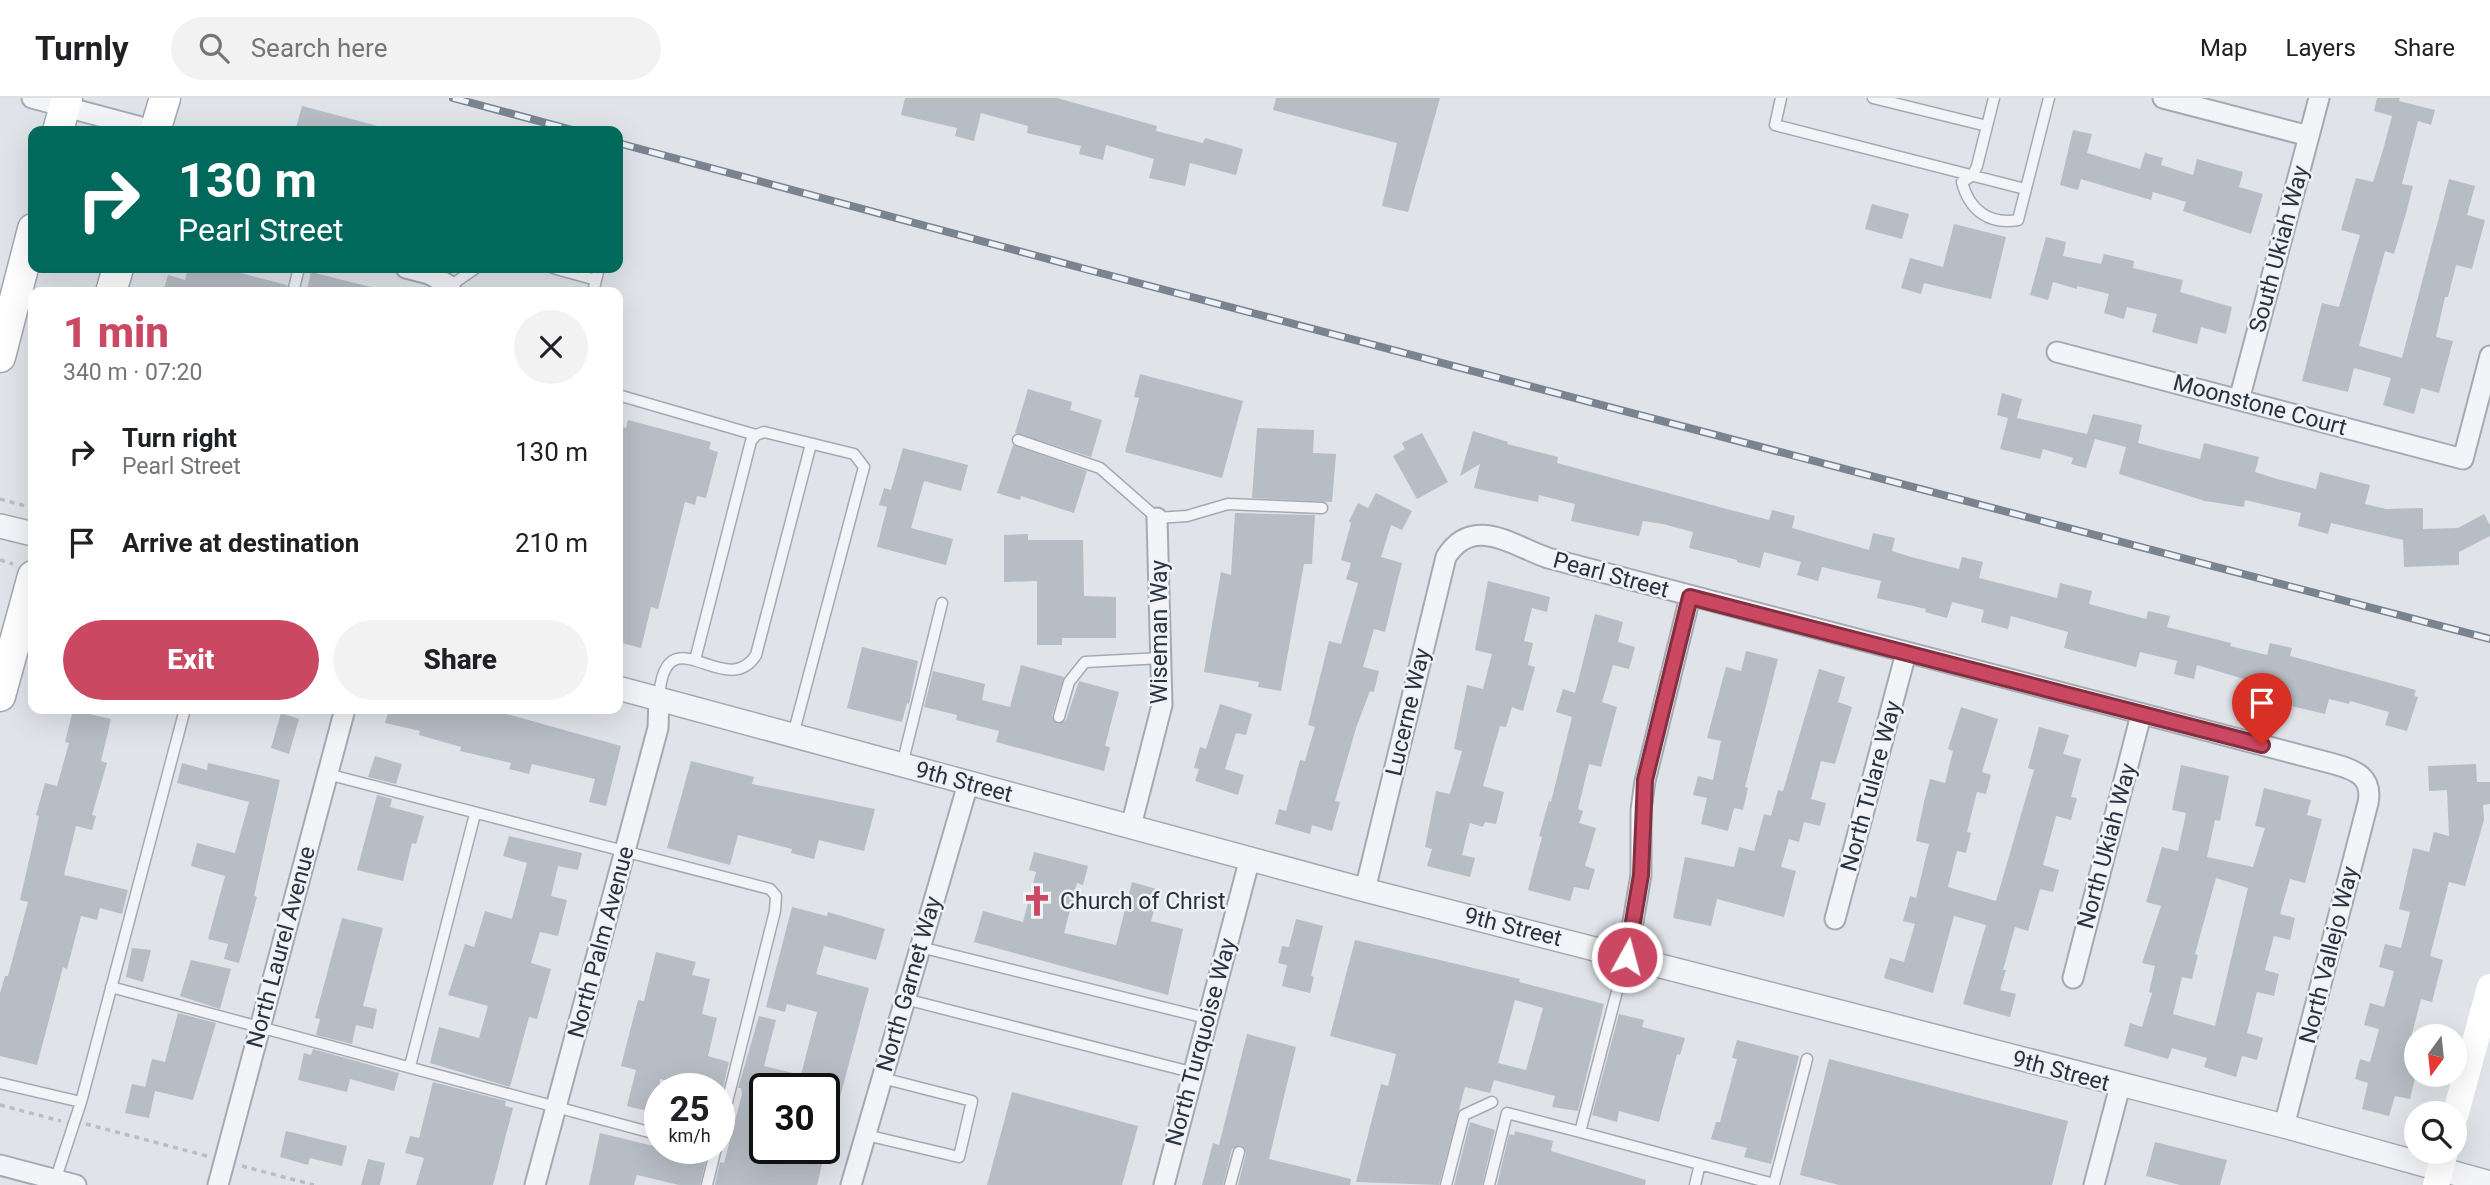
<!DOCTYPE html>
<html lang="en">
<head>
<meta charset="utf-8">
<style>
	:root { --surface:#fff; --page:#f2f2f2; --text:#202124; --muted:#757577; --line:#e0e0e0; --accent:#ca4862 }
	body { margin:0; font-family:Roboto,sans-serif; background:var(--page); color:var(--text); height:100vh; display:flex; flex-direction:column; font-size:26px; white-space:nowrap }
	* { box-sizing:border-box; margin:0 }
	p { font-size:23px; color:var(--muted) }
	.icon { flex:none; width:38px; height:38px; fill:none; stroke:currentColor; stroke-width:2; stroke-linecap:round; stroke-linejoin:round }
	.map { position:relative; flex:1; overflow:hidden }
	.drawer { position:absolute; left:28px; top:189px; width:595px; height:427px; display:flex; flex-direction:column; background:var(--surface); border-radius:14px; box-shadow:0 7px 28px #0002 }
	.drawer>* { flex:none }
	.guide { position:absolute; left:28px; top:28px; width:595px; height:147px; border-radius:14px; box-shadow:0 7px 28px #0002; background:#00695c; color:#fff; overflow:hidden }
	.needle { width:46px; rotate:195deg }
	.buttons { position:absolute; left:2404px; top:926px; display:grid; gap:14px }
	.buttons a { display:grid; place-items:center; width:63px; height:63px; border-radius:50%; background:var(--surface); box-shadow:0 7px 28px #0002; font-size:35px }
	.speed { position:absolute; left:644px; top:975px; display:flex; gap:14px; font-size:35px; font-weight:700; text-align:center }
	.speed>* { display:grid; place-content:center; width:91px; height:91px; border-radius:50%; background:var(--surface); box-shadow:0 7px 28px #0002; line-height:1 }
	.speed small { font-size:18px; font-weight:400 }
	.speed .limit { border:4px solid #111; border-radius:10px; background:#fff; color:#111 }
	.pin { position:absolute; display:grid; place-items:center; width:60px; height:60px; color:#fff; margin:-72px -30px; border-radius:50% 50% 50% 0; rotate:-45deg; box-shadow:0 0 7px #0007 }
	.pin .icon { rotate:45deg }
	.me { position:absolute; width:77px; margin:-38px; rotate:7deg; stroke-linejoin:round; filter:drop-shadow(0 0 5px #0008) }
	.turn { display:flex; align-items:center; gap:24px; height:147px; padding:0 35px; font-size:32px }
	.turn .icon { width:91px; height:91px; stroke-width:2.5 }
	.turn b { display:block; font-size:49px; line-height:60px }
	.round { display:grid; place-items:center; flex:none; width:74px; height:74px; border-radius:37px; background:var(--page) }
	.head { display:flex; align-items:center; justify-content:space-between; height:119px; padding:0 35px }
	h1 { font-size:42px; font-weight:800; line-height:52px; color:var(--accent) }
	.action { display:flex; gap:14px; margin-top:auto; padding:14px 35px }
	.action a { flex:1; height:80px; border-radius:42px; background:var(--accent); color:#fff; font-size:28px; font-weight:800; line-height:80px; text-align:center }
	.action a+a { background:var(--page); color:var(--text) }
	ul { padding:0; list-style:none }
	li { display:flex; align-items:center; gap:21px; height:91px; padding:0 35px }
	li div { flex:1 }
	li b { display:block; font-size:26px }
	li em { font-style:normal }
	header { display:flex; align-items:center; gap:42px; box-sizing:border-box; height:98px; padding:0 35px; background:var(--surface); border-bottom:2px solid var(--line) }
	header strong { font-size:33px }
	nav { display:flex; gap:38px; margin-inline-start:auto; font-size:24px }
	.search { width:490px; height:63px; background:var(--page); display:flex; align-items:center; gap:18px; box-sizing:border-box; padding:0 24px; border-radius:38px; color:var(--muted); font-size:26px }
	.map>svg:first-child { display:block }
</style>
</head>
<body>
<header>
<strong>Turnly</strong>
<div class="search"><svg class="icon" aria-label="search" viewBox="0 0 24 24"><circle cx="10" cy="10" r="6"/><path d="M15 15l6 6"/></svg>Search here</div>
<nav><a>Map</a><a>Layers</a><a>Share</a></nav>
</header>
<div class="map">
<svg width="2490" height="1087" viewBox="0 0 2490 1087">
	<rect width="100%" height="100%" fill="#e0e3e8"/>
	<path fill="#b7bdc5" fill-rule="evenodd" d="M905,0H1057L1157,28L1156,33L1203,45L1205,40L1243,51L1236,77L1190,65L1185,88L1149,80L1154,61L1106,47L1103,62L1079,56L1081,48L1027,35L1028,28L981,15L974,43L955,38L957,30L901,17Z
		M1276,0H1440L1408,114L1382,108L1397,45L1273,12Z
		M2377,0H2400L2399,3L2435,12L2431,27L2418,23L2402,86L2413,88L2406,115L2394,156L2385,153L2359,248L2402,260L2449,81L2475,88L2467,117L2485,122L2472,171L2456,167L2448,199H2445L2436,239L2453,243L2439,295L2421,290L2414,316L2383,307L2391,280L2354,270L2348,294L2302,283L2322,205L2339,209L2360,137L2341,132L2356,80L2373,84L2383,52L2392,18L2374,13Z
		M302,8L378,28L377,33H295Z
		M2073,32L2092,36L2087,55L2140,71L2145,55L2163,60L2161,67L2193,77L2197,61L2243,74L2239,89L2263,96L2251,136L2183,113L2186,104L2153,94L2151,102L2081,81L2078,92L2060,87Z
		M1872,106L1909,116L1902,141L1865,131Z
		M1954,126L2006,139L1991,201L1924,185L1921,196L1901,190L1910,160L1943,169Z
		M2046,139L2066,144L2063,158L2101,166L2104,156L2134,163L2133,170L2183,182L2180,194L2232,209L2226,236L2201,229L2197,246L2152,234L2157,216L2127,209L2124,221L2104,215L2109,196L2077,188V191L2053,184L2048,202L2030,197Z
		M188,170H221L287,187L286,194H163L168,177L185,182Z
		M311,174L371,189L370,194L307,191Z
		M1140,276L1243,303L1222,380L1125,354L1139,300L1134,299Z
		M1028,291L1072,304L1070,312L1102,322L1091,359L1015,335Z
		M2002,295L2022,301L2017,320L2087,336L2093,316L2121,322L2142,327L2138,345L2164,352L2200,361L2204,345L2259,359L2255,374L2277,381L2316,391L2320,374L2370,387L2365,406L2386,411L2423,410V431L2458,430L2484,416L2490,427V438L2459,454V467L2404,469L2403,442L2331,425L2328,436L2298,428L2301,415L2245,402L2244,409L2205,403L2119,376L2126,349L2095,341L2086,370L2071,366L2073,360L2043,351L2040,361L2000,351L2008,320L1997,317Z
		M628,322L711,344L709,351L718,354L706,400L697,398L695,407L685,404L658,511L651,509L641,550L618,544V328L626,330Z
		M1257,330L1314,332L1313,355L1336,356L1332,404L1252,400Z
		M1473,333L1508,344L1507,346L1558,359L1557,365L1723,410L1769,422L1772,412L1795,418L1792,430L1869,452L1873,435L1895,440L1892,453L1911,459L1959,471L1962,459L1983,464L1979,480L2057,500L2060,485L2092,493L2089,506L2146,521L2148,513L2170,518L2167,529L2231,545L2230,548L2267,557L2270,545L2292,550L2290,558L2416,592L2414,598L2418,599L2407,633L2385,627L2389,614L2350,603L2349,606L2329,601L2325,616L2258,600L2261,586L2197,567L2194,581L2174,576L2177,563L2140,554L2136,569L2064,550L2068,534L2011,518L2008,531L1981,524L1984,512L1952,504L1947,520L1925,514L1926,511L1877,500L1881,483L1822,469L1818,483L1797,477L1801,464L1764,454L1760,470L1737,464V462L1689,450L1693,434L1663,426L1643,423L1639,438L1571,423L1575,406L1539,397L1538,404L1474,390L1480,366L1460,378Z
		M1422,335L1448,384L1417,401L1393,358L1405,351L1402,345Z
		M1013,347L1087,373L1074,415L1021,398L1020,402L997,395Z
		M903,350L968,367L961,393L924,383L911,430L953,441L946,467L877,449L887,409L879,407L884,390L891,392Z
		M1376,395L1412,413L1402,432L1391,427L1381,459L1402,465L1385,534L1374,531L1363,569L1379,573L1374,594L1370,593L1356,630L1335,703L1340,704L1332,733L1312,727L1310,736L1275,726L1279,711L1286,713L1300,662L1305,663L1315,629L1308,627L1329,543L1341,546L1358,485L1346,481L1351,465L1341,462L1351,425L1349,423L1358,405L1368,410Z
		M1235,415L1315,417L1312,466H1304L1281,593L1258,589L1259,584L1204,574L1221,474L1231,477Z
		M1028,436V442H1083L1084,498L1116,499V540H1062V547H1037V483L1004,484V437Z
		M1488,483L1550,499L1547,514L1532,510L1524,543L1533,545L1528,567L1535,569L1523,613L1512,609L1506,629L1500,628L1483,688L1504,694L1496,726L1485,724L1483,729L1470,725L1462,757L1475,760L1470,779L1427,768L1432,751L1425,749L1436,693L1450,696L1462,653L1454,651L1467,587L1483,591L1492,556L1475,552Z
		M1595,516L1623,524L1618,544L1635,549L1629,571L1613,567L1602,604L1617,609L1601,669L1589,666L1578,711L1583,713L1579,725L1596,730L1585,768L1595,771L1589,792L1574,789L1570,803L1528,792L1542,739L1539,738L1549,703L1551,704L1572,619L1556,614L1563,591L1575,595Z
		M862,549L918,563L909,606L907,605L902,624L847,610Z
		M1746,553L1778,561L1745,689L1748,690L1743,712L1734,710L1728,733L1701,726L1707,700L1693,697L1698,678L1713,682L1721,643L1707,640L1726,569L1741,573Z
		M1021,567L1064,579L1052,618L1058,626L1066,622L1079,583L1119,594L1105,648L1110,649L1104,673L996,644L999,633L956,622L957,617L924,609L933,573L985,586L982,602L1010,609Z
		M1819,571L1845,579L1838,604L1852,609L1835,666L1821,663L1811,701L1826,705L1820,728L1804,724L1799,744L1789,741L1781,769L1796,773L1784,819L1717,801L1711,828L1673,820L1685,759L1734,769L1739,749L1754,753L1764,716L1771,718L1778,692L1783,693Z
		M1220,606L1252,616L1246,637L1236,635L1225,671L1244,677L1238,697L1195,683L1199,671L1194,670L1200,649L1206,651Z
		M1961,609L1998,621L1982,674L1991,677L1986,696L1977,694L1967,734L1971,735L1966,755L1957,753L1948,789L1996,803L2034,672L2028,670L2039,629L2069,637L2063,656L2081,661L2071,699L2077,700L2071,722L2056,718L2043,767L2059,772L2053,794L2040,791L2028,833L2015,829L2003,872H2006L2000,892L2016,896L2010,919L1963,906L1986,827L1954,818L1933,895L1884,880L1890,860L1904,864L1915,826L1903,823L1910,798L1916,800L1929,746L1916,743L1924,704L1930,681L1945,685L1953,653L1948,651Z
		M389,611H489L621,648L606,708L589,704L595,681L532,666L529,676L509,671L511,665L460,653L461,649L419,637L420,633L385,625Z
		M73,612L111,621L101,663L107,665L92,717L96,718L92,732L76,728L64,777L128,792L122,816L100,810L97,822L81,818L67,871L63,869L37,967L0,958V895L5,878H8L28,804L20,802L39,718L36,717L45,685L57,688L69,645L65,644Z
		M281,615L299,621L289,656L271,650Z
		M375,658L402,666L396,686L368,679Z
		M691,663L754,679L752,686L875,711L864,753L819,742L814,761L791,755L792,751L738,737L730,767L667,750Z
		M182,665L207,672L208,665L280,682L254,798L257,799L239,865L224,861L228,846L208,841L225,778L191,768L197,745L235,755L249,704L177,685Z
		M2476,666L2477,684H2490V706L2483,707L2484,722L2465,788L2449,784L2430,858L2443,862L2432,904L2421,901L2412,936L2417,937V957L2412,975L2416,976L2410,1001L2395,998L2389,1018L2362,1011L2368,985L2355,981L2360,961L2370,964L2379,931L2364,927L2370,905L2384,909L2394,873L2379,869L2385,846L2401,850L2410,814L2399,811L2413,750L2429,754L2434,734L2449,738L2447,692L2429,693L2428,668Z
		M2181,667L2229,678L2220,723L2215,722L2207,759L2253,769L2265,730L2255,728L2264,690L2311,702L2307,717L2322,721L2305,785L2290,781L2280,816L2295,820L2290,842L2274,838L2265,872L2279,876L2274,898L2257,894L2247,935L2263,940L2257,962L2242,958L2236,979L2204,969L2207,960L2172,950L2168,961L2124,948L2130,925L2142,929L2152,895L2149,894L2155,868L2142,865L2161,808L2146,804L2162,749L2178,753L2186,715L2172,712ZM2216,780L2248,790L2215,928L2173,916L2182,879L2192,881L2198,857L2195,856Z
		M377,697L392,701L390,709L424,718L416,746L412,745L403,783L357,772Z
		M509,738L582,755L578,772L558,768L551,798L567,802L558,838L540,834L531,865L551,871L537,921L529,919L510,989L430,965L439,929L479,940L488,908L448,897L465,846L474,849L485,813L512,821L527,765L503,758Z
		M1034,754L1088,768L1083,787L1077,785L1064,835L1116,847L1132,784L1160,792L1151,823L1183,831L1168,897L974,844L983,813L1023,824L1036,774L1029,772Z
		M792,809L827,818L828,814L885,831L876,862L824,848L816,876L869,890L830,1037L824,1036V990H765L753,1038L765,1041V1050H826L817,1087H715L720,1064L724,1065L742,996L741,990H738L759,918L776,922L764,968L801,977L817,914L787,906L785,914L766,909Z
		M342,820L383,830L363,908L377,911L373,931L356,927L352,946L316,937L320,921L315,920Z
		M1296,821L1323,828L1311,878L1314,879L1310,895L1282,888L1287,867L1278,865L1282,848L1289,849Z
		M1355,842L1520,881L1519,884L1604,906L1578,1013L1552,1009L1555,998L1494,982L1490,995L1465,989L1439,1087L1356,1084L1381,986L1388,988L1396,956L1330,938ZM1515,902L1543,910L1526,972L1498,965Z
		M132,850L151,852L143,884L126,879Z
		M656,854L696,864L692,877L710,881L702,916L717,920L708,958L729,964L723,990H696L660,981V1016L627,1008L636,972L621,968L638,902L644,903Z
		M191,862L231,871L220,911L180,898Z
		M178,915L216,925L193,1002L155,993L149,1020L125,1015L132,986L145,989L152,961L165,964Z
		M1619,916L1644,922L1642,929L1685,940L1680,957L1677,956L1659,1024L1619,1013L1617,1024L1592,1017Z
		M1247,936L1296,949L1269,1061L1351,1081L1350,1087H1238L1246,1055L1240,1047L1232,1051L1223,1087H1202L1213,1045L1219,1047Z
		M1737,942L1799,958L1771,1066L1744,1059L1747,1050L1711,1041L1716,1024H1720L1737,961L1732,960Z
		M313,951L399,975L394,993L350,981L347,994L298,982L304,955L311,957Z
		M1829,961L2068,1023L2052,1087H1839L1800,1077Z
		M433,984L506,1003L505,1008L513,1010L493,1087H416L424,1060L405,1055L410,1038L419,1040Z
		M1012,994L1138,1028L1122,1087H987Z
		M1470,1024L1495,1032L1482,1087H1454Z
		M286,1033L347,1048L342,1068L310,1060L308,1067L280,1059Z
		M1515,1033L1553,1043L1551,1053L1646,1082L1645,1087H1497L1509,1036L1514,1037Z
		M600,1035L706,1061L700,1087H679L637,1077L634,1087H589Z
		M2155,1044L2227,1062L2220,1087H2180L2146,1078Z
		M368,1061L385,1065L380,1087H361Z"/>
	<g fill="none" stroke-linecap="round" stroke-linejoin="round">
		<defs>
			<path id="service" d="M1781,0L1775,27L2025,91
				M1873,0L1987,28
				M1994,0L1977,68L1973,77L1962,84C1969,112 1989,127 2018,122L2049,0
				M553,170L596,182L599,170
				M450,188L476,170
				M293,194L299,170
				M593,194L596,182
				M618,297L756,337
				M1018,342L1100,370L1157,420L1187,418L1228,406L1322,410
				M695,562L751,343L756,337L764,334L854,356L864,369L793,637
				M659,600C665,512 726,605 756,557L811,346
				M1059,619L1069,584L1085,564L1162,560
				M902,667L942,505
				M327,676L770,791L776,798L775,813L719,1036
				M920,849L1206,920
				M111,889L660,1037
				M905,901L1191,974
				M410,968L475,716
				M0,985L81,1004
				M1580,1034L1774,1086L1807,961
				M866,1037L959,1059L972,1003L882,980
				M55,1083L81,1004L185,611
				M707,1087L716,1050
				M1230,1087L1239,1054
				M1446,1087L1464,1017L1492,1004
				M1489,1087L1507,1015L1580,1034L1626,859
				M1695,1087L1700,1066"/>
			<path id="minor" d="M32,0L156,33
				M2163,0L2309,38
				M406,170L429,176L450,188L451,194
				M2057,254L2463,361L2490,258
				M2239,302L2319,0
				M1131,728L1162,607L1157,420
				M1365,792L1446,459C1473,416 1513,448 1548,460L2334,666C2356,672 2373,679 2368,705L2284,1028
				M1835,821L1906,555
				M1627,859L1641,777V712L1645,683L1690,499
				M2073,880L2141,617
				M0,1067L76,1087
				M218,1087L345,611
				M535,1087L658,630L659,600
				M851,1087L968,686
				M1164,1087L1250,760
				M2094,1087L2120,988"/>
			<path id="tertiary" d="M0,428L33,436
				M618,590L1365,792L2284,1028L2490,1085"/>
			<path id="primary" d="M58,33L67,0
				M155,33L165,0
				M111,194L118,170
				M0,259L33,131
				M0,598L33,478"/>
		</defs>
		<use href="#service" stroke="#a5aab2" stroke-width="13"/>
		<use href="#minor" stroke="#a5aab2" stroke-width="23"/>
		<use href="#tertiary" stroke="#a5aab2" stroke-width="26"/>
		<use href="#primary" stroke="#9fa8b4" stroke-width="33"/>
		<path stroke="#babec3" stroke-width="3.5" stroke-dasharray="5 5" stroke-linecap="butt" d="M0,401L33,410
			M0,462L13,466
			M0,1007L61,1023
			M86,1026L207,1058
			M242,1068L314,1087"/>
		<use href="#service" stroke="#f2f4f7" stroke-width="10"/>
		<use href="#minor" stroke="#f2f4f7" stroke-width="19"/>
		<use href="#tertiary" stroke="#f2f4f7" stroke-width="23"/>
		<path stroke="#fff" stroke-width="26" d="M2455,1018L2490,889
			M2436,1087L2445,1054"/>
		<use href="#primary" stroke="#fff" stroke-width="30"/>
		<defs>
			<path id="rail" d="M453,0L576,33
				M618,45L1089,172L2490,541"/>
		</defs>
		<use href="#rail" stroke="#7a8491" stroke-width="8"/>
		<use href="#rail" stroke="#eff2f6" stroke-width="5" stroke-dasharray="16" stroke-linecap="butt"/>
	</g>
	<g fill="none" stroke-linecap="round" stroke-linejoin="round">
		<defs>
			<path id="route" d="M1627,859L1641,777L1645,682L1690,499L2262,647"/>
		</defs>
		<use href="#route" stroke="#832f40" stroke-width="18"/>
		<use href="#route" stroke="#ca4862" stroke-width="12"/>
	</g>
	<defs>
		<symbol id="church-bare" viewBox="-9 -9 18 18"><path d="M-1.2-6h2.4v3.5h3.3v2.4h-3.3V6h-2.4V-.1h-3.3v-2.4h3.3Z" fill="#ca4862" stroke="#eff2f6" stroke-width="2.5" paint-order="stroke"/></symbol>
	</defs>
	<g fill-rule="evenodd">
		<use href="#church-bare" x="1015" y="781" width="44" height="44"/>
	</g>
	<g text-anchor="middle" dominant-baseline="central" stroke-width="5" stroke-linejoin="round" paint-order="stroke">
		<g font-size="23" fill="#29323f" stroke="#eff2f6">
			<text transform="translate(2279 151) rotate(-75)">South Ukiah Way</text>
			<text transform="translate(2260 307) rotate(15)">Moonstone Court</text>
			<text transform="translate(1611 477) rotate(15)">Pearl Street</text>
			<text transform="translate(1159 534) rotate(-90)">Wiseman Way</text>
			<text transform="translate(1408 614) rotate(-77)">Lucerne Way</text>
			<text transform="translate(964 684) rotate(15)">9th Street</text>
			<text transform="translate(1871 688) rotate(-75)">North Tulare Way</text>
			<text transform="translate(2107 748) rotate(-75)">North Ukiah Way</text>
			<text transform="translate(1513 829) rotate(14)">9th Street</text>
			<text transform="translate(601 844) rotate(-75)">North Palm Avenue</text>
			<text transform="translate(281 849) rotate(-75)">North Laurel Avenue</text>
			<text transform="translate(2329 857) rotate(-76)">North Vallejo Way</text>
			<text transform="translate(909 886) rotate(-74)">North Garnet Way</text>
			<text transform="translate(1201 944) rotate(-75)">North Turquoise Way</text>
			<text transform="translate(2061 973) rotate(15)">9th Street</text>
		</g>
		<g font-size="23" fill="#29323f" stroke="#eff2f6" text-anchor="start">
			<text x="1060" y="803">Church of Christ</text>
		</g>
	</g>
</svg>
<div class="buttons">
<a><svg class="needle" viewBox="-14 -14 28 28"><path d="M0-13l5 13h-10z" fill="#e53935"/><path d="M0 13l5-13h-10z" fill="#757577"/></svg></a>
<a><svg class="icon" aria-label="search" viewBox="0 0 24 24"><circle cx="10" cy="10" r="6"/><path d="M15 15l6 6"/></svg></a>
</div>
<div class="speed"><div>25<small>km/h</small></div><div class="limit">30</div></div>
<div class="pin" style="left:2262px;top:647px;background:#d93025"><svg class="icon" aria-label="arrive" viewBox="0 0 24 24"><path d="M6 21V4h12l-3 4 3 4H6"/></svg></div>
<svg class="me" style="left:1627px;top:859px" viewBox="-20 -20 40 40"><circle r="17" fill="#ca4862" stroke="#fff" stroke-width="3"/><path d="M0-11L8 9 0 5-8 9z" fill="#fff"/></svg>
<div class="guide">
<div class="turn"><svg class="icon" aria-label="right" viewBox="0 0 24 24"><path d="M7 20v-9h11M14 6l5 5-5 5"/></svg><div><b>130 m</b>Pearl Street</div></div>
</div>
<section class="drawer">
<div class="head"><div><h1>1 min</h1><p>340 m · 07:20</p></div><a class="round"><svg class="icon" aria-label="close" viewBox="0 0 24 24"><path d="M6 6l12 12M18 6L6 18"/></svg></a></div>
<ul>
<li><svg class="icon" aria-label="right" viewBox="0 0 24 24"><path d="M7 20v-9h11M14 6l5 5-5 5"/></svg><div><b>Turn right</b><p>Pearl Street</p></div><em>130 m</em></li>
<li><svg class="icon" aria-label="arrive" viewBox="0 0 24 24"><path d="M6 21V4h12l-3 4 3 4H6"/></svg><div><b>Arrive at destination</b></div><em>210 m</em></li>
</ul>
<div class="action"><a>Exit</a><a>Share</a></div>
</section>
</div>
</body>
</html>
